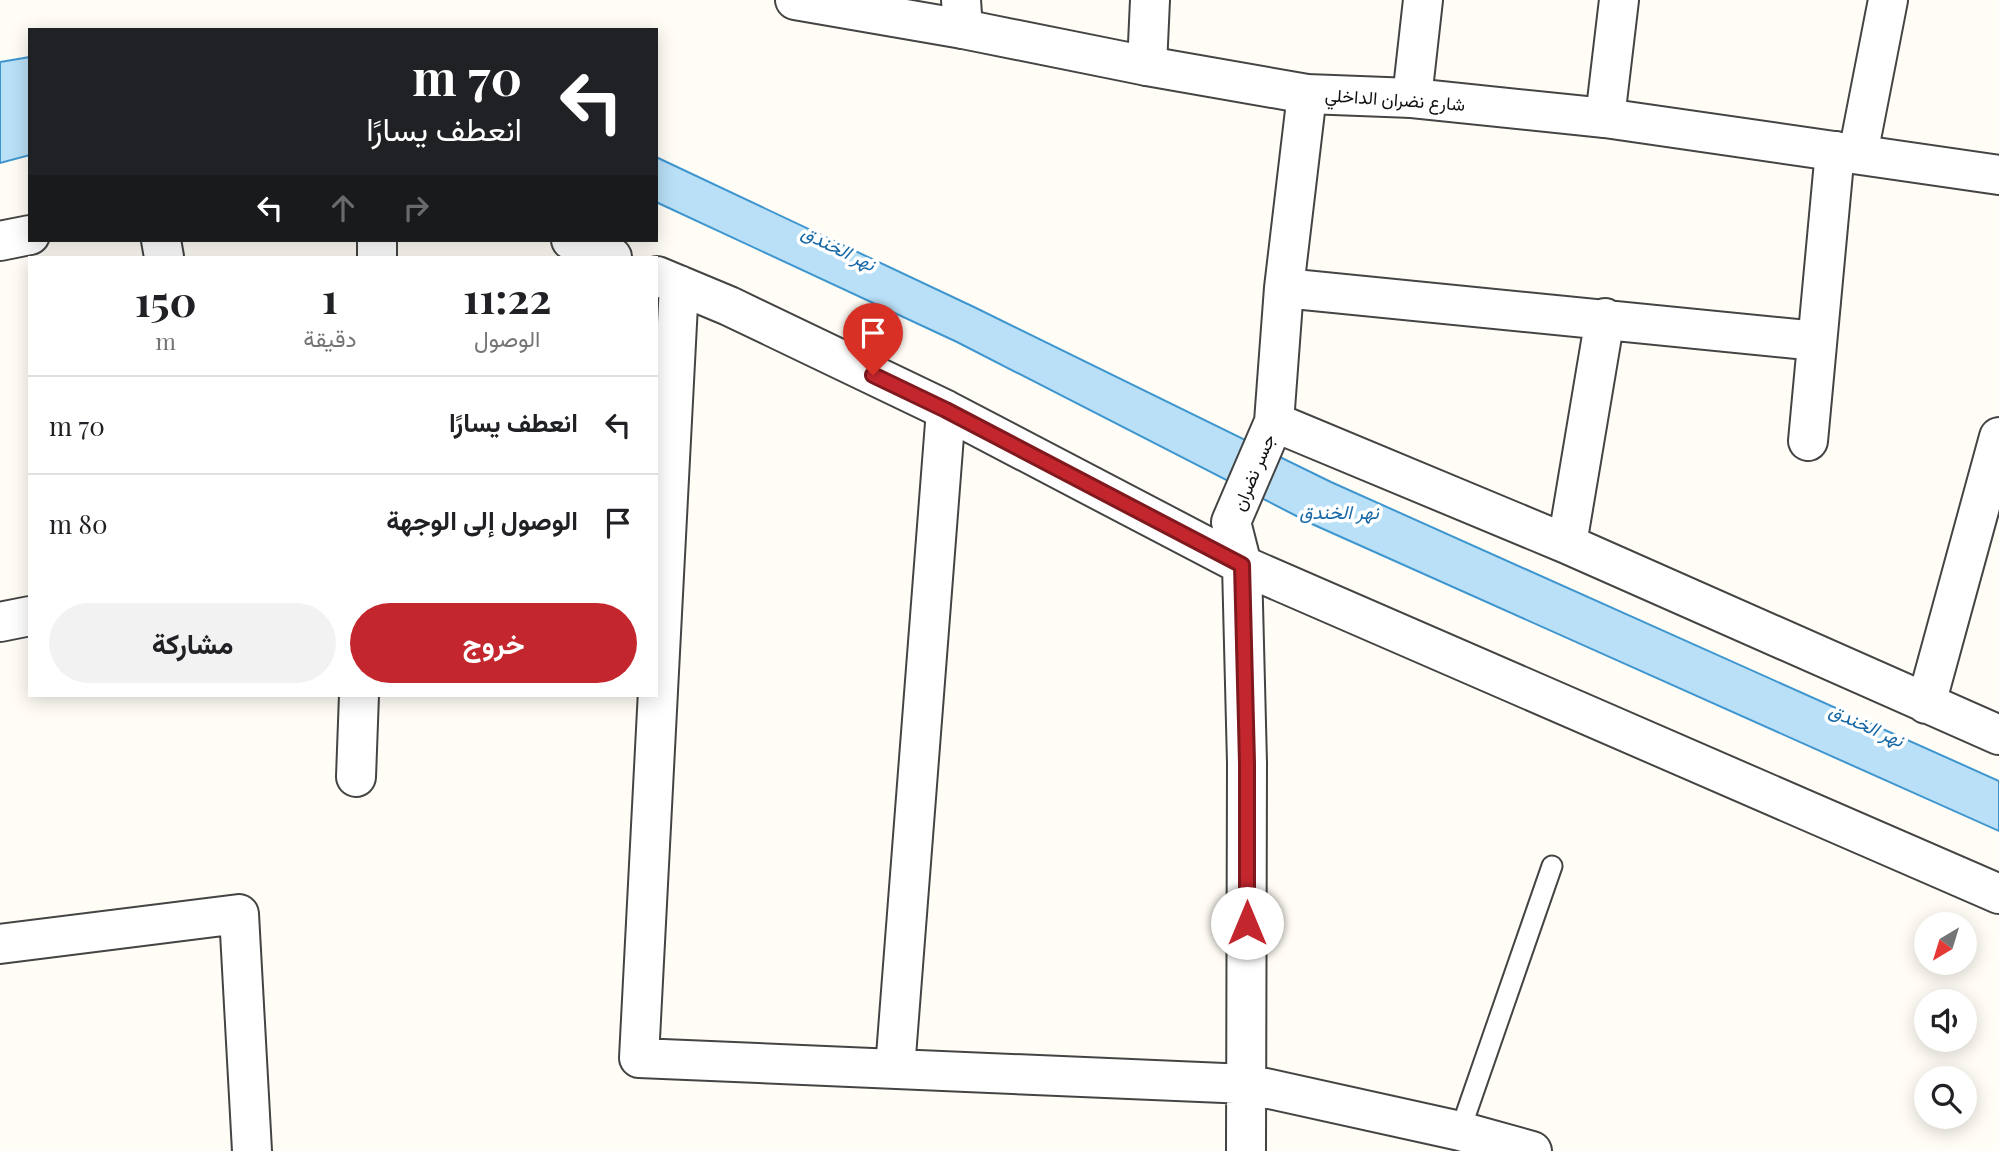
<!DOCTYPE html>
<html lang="ar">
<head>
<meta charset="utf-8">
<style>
	:root { --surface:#fff; --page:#f2f2f2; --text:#202124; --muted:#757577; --line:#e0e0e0; --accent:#c4262e }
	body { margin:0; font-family:"Playfair Display",Vazirmatn,serif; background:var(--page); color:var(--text); direction:rtl; height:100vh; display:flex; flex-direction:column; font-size:26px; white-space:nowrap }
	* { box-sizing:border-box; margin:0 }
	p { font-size:23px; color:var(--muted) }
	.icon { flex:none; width:38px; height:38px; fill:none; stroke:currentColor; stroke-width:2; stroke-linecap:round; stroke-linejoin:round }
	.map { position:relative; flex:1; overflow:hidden; direction:ltr }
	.side { position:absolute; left:28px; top:256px; width:630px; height:441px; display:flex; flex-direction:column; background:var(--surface); border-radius:0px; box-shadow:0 4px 18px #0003; direction:rtl }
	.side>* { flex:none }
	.banner { position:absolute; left:28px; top:28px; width:630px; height:214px; border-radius:0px; box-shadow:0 4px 18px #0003; direction:rtl; background:#202124; color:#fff; overflow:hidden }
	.needle { width:46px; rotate:218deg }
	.controls { position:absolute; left:1914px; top:912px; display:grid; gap:14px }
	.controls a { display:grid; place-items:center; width:63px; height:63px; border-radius:50%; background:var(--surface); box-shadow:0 4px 18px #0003; font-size:35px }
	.pin { position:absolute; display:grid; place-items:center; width:60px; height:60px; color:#fff; margin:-72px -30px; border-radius:50% 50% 50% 0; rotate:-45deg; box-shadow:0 0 7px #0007 }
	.pin .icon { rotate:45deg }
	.me { position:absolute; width:77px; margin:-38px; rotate:0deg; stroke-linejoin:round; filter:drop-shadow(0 0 5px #0008) }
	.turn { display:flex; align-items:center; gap:24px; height:147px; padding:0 21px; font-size:32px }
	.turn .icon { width:91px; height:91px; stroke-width:2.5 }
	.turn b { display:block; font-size:49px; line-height:60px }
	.lanes { display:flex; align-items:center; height:66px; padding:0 21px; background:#0003; justify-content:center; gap:35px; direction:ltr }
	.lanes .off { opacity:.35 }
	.eta { display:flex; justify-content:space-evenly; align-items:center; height:119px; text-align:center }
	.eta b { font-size:42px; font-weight:700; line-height:49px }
	.action { display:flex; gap:14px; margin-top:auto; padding:14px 21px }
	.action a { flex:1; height:80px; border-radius:42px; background:var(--accent); color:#fff; font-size:28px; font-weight:700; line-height:80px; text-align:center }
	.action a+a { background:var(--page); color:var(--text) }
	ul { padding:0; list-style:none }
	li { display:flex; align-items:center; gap:21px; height:98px; padding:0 21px; border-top:2px solid var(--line) }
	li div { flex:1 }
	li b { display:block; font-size:26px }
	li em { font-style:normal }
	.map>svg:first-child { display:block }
</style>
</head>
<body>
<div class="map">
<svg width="1999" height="1151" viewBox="0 0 1999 1151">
	<rect width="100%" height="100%" fill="#fffdf5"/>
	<path fill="#b9e0f7" stroke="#3f96cf" stroke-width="2" d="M30,57V155L0,163V62Z
		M656,157L974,307L1331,482L1999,781V831L1312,524L957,342L656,202Z"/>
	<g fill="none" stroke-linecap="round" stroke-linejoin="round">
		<defs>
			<path id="service" d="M1460,1131L1552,866"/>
			<path id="minor" d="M961,0L963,29
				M1147,66L1150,0
				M1412,98L1423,0
				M1605,118L1619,0
				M1858,154L1888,0
				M161,240L164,257
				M571,240L612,257
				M0,241L30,235
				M377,257V240
				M657,276L729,306L946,410L1242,565L1999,894
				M679,285L639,1058L1247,1084L1460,1131L1532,1151
				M1284,288L1817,341
				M1274,422L1567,544L1999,735
				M1808,441L1835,151
				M1567,544L1605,318
				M0,622L30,616
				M1926,704L1999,437
				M356,777L359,695
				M0,944L239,914L252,1151
				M895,1069L946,410
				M1246,1151L1247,763L1242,565L1231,522L1274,422L1284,288L1307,94"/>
			<path id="tertiary" d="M795,0L963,29L1147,66L1307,94L1412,98L1605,118L1999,175"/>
		</defs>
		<use href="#service" stroke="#444" stroke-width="23"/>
		<use href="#minor" stroke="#444" stroke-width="42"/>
		<use href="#tertiary" stroke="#444" stroke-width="42"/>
		<use href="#service" stroke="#fff" stroke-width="19"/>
		<use href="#minor" stroke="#fff" stroke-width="38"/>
		<use href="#tertiary" stroke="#fff" stroke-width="38"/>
	</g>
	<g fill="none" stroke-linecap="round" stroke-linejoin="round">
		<defs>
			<path id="route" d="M873,375L946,410L1242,565L1247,763V923"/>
		</defs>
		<use href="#route" stroke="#7f191e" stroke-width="18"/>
		<use href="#route" stroke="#c4262e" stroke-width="12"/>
	</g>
	<g text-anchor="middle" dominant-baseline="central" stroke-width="7" stroke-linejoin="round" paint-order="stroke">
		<g font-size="18" fill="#111" stroke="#fff">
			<text transform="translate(1395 99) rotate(4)">شارع نضران الداخلي</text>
			<text transform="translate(1253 472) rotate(-67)">جسر نضران</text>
		</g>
		<g font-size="19" font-style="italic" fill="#1768a6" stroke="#fff">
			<text transform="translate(839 247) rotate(26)">نهر الخندق</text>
			<text x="1339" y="511">نهر الخندق</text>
			<text transform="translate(1867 724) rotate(24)">نهر الخندق</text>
		</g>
	</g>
</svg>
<div class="controls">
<a><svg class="needle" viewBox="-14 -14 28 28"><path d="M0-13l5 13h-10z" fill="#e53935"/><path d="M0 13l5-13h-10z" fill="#757577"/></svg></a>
<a><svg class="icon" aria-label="sound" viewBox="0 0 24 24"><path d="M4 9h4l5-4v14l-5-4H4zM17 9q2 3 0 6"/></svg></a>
<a><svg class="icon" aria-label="search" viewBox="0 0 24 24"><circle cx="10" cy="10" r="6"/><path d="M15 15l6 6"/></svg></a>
</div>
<div class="pin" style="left:873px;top:375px;background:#d93025"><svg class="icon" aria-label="arrive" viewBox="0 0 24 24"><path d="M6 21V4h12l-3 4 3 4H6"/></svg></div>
<svg class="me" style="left:1247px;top:923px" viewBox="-20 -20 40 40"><circle r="19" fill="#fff"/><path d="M0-13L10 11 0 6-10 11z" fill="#c4262e"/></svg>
<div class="banner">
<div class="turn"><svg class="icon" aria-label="left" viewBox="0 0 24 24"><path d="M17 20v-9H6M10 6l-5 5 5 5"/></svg><div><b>70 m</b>انعطف يسارًا</div></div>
<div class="lanes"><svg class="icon" aria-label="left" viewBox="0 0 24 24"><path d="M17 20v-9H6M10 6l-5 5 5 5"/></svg><svg class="icon off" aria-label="ahead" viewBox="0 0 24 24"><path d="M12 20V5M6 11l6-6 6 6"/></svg><svg class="icon off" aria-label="right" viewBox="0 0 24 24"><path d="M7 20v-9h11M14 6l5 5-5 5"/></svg></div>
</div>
<section class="side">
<div class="eta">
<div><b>11:22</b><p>الوصول</p></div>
<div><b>1</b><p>دقيقة</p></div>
<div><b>150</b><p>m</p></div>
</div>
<ul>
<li><svg class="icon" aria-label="left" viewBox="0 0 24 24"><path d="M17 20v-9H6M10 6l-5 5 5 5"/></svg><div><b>انعطف يسارًا</b></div><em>70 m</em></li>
<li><svg class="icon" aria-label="arrive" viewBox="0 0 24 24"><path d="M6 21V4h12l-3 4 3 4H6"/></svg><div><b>الوصول إلى الوجهة</b></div><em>80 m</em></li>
</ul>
<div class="action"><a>خروج</a><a>مشاركة</a></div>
</section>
</div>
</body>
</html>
